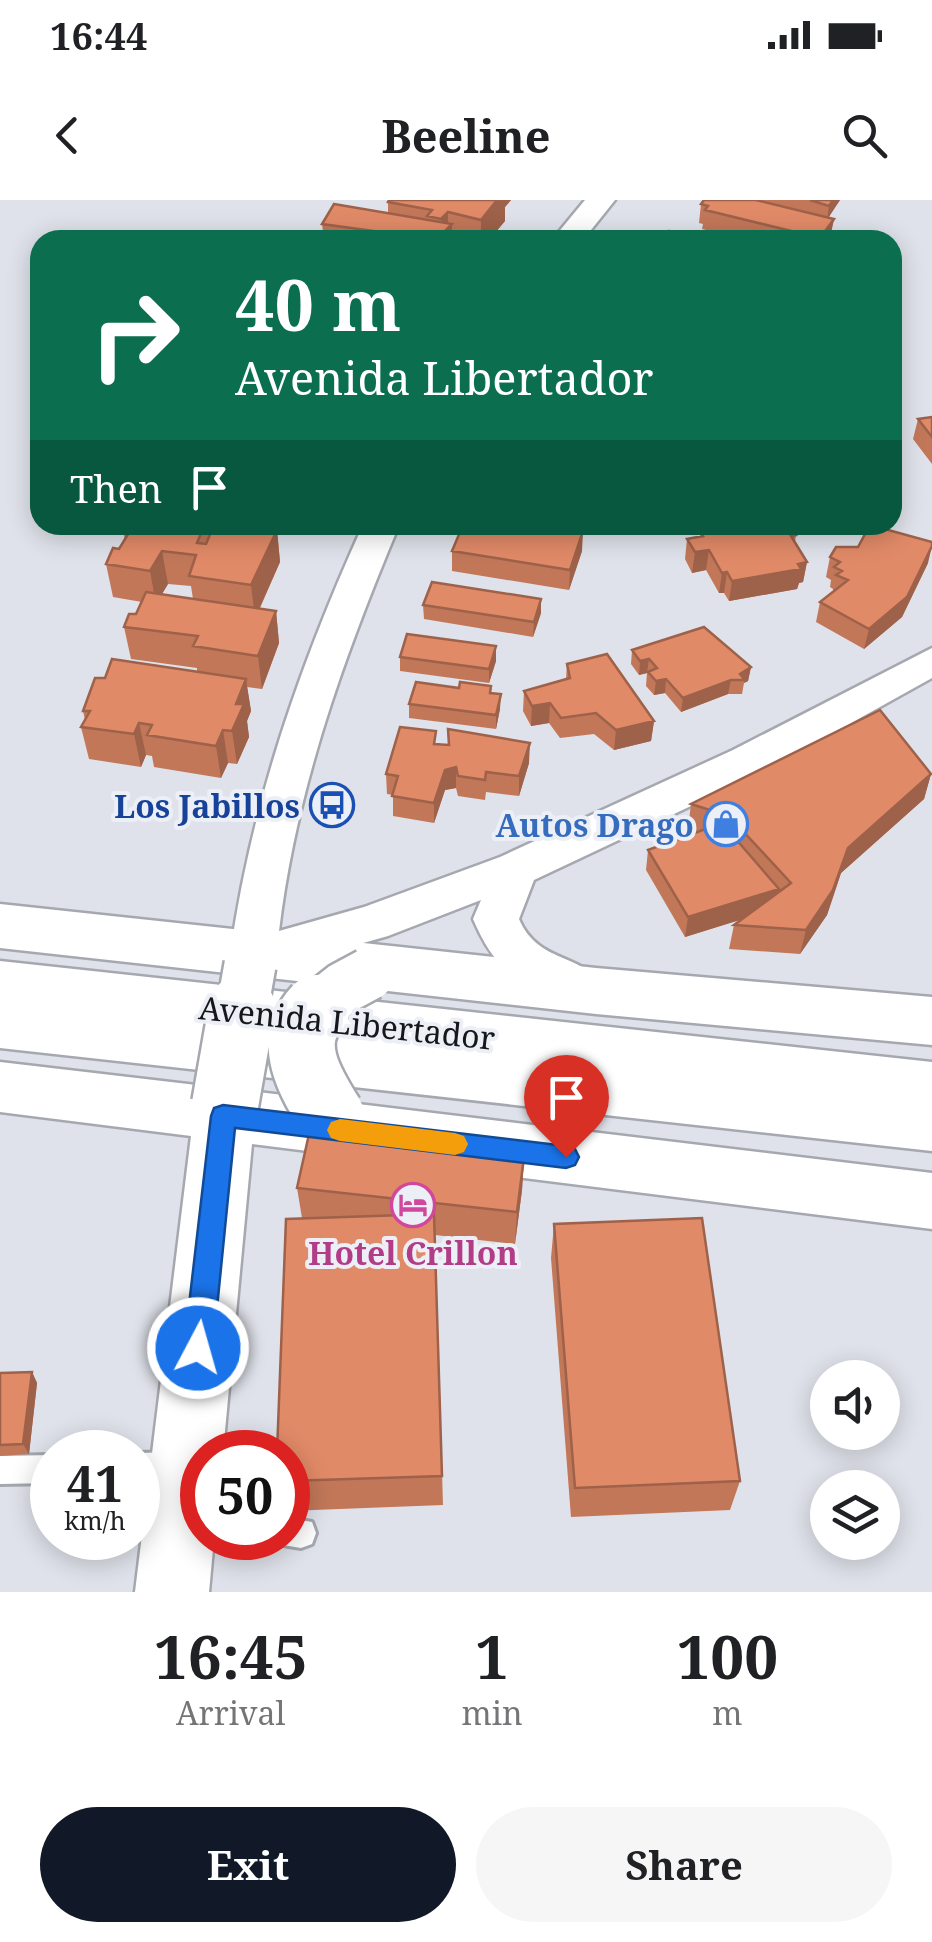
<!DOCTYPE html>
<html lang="en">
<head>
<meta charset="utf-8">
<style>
	:root { --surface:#fff; --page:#f6f6f6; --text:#202124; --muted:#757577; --accent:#111827 }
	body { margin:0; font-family:"Noto Serif",serif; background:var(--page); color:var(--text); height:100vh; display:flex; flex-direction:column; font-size:38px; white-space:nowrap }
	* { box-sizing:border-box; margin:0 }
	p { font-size:32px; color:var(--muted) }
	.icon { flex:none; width:55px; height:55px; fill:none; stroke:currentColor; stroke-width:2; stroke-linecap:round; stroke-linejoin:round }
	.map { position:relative; height:1392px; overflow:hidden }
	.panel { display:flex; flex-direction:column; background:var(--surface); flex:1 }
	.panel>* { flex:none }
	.banner { position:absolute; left:30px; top:30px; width:872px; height:305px; border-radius:30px; box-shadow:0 5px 25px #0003; background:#0b6e4f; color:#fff; overflow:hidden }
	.buttons { position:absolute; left:810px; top:1160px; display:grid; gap:20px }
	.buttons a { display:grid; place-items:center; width:90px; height:90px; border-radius:50%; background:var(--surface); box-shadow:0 5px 25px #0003; font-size:50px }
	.speed { position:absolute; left:30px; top:1230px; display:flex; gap:20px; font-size:50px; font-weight:700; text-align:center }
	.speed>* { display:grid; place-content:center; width:130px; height:130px; border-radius:50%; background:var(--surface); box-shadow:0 5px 25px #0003; line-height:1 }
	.speed small { font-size:25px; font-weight:400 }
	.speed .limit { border:15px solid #d22; background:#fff; color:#111 }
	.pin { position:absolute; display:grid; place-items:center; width:85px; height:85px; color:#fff; margin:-102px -42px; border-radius:50% 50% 50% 0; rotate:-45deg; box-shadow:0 0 10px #0007 }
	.pin .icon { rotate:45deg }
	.me { position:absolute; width:110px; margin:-55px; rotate:6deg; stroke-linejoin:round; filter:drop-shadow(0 0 8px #0008) }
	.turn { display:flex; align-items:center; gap:35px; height:210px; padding:0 40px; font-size:45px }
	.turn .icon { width:130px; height:130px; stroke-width:2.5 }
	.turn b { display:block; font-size:70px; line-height:85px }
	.then { display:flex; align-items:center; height:95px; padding:0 40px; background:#0003; gap:20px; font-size:38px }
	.eta { display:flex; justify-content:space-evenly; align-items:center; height:170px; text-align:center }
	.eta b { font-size:60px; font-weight:700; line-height:70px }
	.cta { display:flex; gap:20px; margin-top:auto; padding:20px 40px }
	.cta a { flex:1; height:115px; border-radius:60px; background:var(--accent); color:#fff; font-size:40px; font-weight:700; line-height:115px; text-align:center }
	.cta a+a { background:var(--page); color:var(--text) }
	.status { display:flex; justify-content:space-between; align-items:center; height:70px; padding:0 50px; background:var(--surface); direction:ltr }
	.status svg { height:28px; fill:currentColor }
	header { display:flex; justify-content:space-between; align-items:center; height:130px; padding:0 40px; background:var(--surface); font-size:45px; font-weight:700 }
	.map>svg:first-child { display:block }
</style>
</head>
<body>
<div class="status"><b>16:44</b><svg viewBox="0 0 49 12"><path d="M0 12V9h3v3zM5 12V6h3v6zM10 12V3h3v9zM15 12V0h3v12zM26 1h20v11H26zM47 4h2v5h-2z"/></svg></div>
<header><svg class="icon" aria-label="back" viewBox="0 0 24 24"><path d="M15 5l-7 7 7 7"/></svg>Beeline<svg class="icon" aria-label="search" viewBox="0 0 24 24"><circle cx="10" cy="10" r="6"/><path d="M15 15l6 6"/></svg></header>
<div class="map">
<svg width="932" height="1392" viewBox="0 0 932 1392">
	<rect width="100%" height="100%" fill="#dfe2ea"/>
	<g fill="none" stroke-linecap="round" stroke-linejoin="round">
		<defs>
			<path id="lane" d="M177,1252L187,1256L192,1266L187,1276L177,1280L138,1281V1253Z
				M52,1255V1283L0,1284V1256Z
				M288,1318L312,1322L316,1333L312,1344L301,1348L277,1344L275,1338H288Z"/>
			<path id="street" d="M585,0H615L583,40H552Z
				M363,325H399C344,456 296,589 279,731L364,707L500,657L733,550L932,448V478L763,572L534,680L519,719C538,764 583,753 599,784L592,797C573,803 563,799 545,793C506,778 489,756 473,719L481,700L388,736L253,774L237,769L230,756C251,604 300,464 363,325Z"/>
			<path id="secondary" d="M0,704L596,768L932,797V845L596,814L0,748Z
				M0,862L205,886L225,879L247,887L249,891L932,973V1029L252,944L223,1252H202V1338H214L209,1392H135L191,936L0,912Z"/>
			<path id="primary" d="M0,761L932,862V951L0,848Z"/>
		</defs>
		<use href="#lane" stroke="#a6a8b0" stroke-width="6"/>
		<use href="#street" stroke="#a6a8b0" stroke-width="5"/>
		<use href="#secondary" stroke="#a6a8b0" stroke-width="5"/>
		<use href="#primary" stroke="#a6a8b0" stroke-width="5"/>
		<use href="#lane" fill="#fff" fill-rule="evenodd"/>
		<use href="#street" fill="#fff" fill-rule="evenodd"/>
		<use href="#secondary" fill="#fff" fill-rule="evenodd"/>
		<use href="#primary" fill="#fff" fill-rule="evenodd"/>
		<defs>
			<path id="secondary-bridge-far1" d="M242,810L250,765
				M315,810L343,788L369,774"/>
			<path id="secondary-bridge" d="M317,808C285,842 310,883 331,916
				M225,905L242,808"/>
		</defs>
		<use href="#secondary-bridge-far1" stroke="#a6a8b0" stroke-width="56" stroke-linecap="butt"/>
		<use href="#secondary-bridge" stroke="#a6a8b0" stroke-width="71" stroke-linecap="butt"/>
		<use href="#secondary-bridge-far1" stroke="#fff" stroke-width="51"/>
		<use href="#secondary-bridge" stroke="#fff" stroke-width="66"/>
	</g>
	<path fill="#c27759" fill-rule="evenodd" d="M389,0H511L505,7V21L489,40H324L322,24L388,13V2Z
		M704,0H840L828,17L834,19L829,40H746L702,29L703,24L699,23L701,4Z
		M932,217V264L913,239L918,219Z
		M126,325H255L253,328L277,330L280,362L260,408L276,411L279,443L262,489L247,487L251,511L247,521L249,537L237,564L228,563L221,578L154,567L152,556L146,555L141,567L89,559L81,527L85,520L83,511L197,471V468L131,459L124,427L136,414L142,402L113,397L106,364L125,340L123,330ZM168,384L191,386L193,399L162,394Z
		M700,331L796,335L795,342L807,362L803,382L799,383L797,389L729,401L724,393H719L706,370L692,373L685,359L687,339L700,337Z
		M452,351H582L569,390L452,371Z
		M830,357L928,363L902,417L864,449L816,422L820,402L833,392V389L830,387L831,380L826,377Z
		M541,399V413L533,437L424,419L423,405Z
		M496,446V461L489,483L400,471V457Z
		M632,450L751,467L748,481L744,483L742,494H728L681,512L665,493L654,495L646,486L647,473L639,475L631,464Z
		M567,464L654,521L651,541L614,550L594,534L560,538L549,523L531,526L523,511L524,491L566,479Z
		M491,493L500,509L496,529L409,518V504Z
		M448,529L529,563L519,596L486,592L485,600L458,596L456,588L445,590L434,623L393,616V595L387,594L386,574L436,544L448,545Z
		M931,574L924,599L841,673L827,715L800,754L729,749L734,725L742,719L685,737L646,670L648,650L697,632L688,629L691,604Z
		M524,957L522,990L515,1044L435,1035L443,1305L288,1311V1252L302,1018L297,988Z
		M554,1024L740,1281L730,1310L571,1317L551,1058Z
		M32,1172L37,1183L29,1254L0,1256V1173Z"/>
	<path fill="#9e6149" d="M497,0H511L505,7V21L489,40H481V20Z
		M833,0H840L827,20L829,6Z
		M448,12V28L452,24V40H436L441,35V19Z
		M834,19L830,38L829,40H819Z
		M277,330L280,362L255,418L251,385Z
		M583,331L582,351L569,390L570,370Z
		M932,346L928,363L902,417L864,449L869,429Z
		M709,350L706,370L692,373L695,352Z
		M162,351L168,384L156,404L150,371Z
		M807,362L803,382L799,383L797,389L729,401L732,381Z
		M727,372L724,393H719L722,373Z
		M541,399V413L533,437L534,422Z
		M276,411L279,443L262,489L258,456Z
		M496,446V461L489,483V469Z
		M649,459L647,473L639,475L640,461Z
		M751,467L748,481L744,483L745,480L740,474Z
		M246,479L251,511L247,521L249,537L237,564L232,531L236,504Z
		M666,479L665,493L654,495L656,481Z
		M731,480L728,494L681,512L683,498Z
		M501,494L500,509L496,529V515Z
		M550,503L549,523L531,526L532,506Z
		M654,521L651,541L614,550L616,530Z
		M139,523L146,555L141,567L134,534Z
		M223,530L228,563L221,578L216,546Z
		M530,543L529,563L519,596V576Z
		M456,567V588L445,590L434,623V603L445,570Z
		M931,574L924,599L841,673L827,715L800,754L806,730L848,648Z
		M779,689L775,709L685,737L688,717Z
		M524,957L522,990L515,1044L517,1012Z
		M32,1172L37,1183L29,1254L23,1244Z"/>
	<path fill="#e18a68" stroke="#9e6149" stroke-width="2.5" d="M389,0H497L481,20L448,12L441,19L427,16L432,10L388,2Z
		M704,0H756L834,19L820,38L705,10L708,6L701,4Z
		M810,0H833L829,6Z
		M334,4L452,24L436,40H384L388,33L322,24Z
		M669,31L715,40H663Z
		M932,217V237L918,219Z
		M126,325H175L174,327L202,331L197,343L206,344L214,325H230L277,330L251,385L189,376L196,355L162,351L150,371L106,364L113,348L119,349L130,331L123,330Z
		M463,325H545L583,331L570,370L452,351Z
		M738,325H790L796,335L791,336L807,362L798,364L801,369L732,381L727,372L722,373L709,350L695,352L687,339L703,336L700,331Z
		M870,325L932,342V346L907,397L869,429L820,402L848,380L836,375L842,371L834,367L840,362L830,357L836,347H858Z
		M432,382L541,399L534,422L423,405Z
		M146,392L276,411L258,456L193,446L198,436L124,427L129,414H136Z
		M704,427L751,467L740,474L745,480H731L683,498L666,479L656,481L648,472L657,468L649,459L640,461L632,450Z
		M407,434L496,446L489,469L400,457Z
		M607,454L654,521L616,530L596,513L561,518L550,503L532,506L524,491L570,478L567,464Z
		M112,459L246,479L236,504H244L232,531L223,530L216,546L147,535L152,525L139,523L134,534L81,527L90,511H83L95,478H105Z
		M416,482L459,488L460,482L491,486L490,493L501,494L496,515L409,504Z
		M880,510L931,574L848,648L833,690L806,730L734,725L791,683L729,616L691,604Z
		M400,527L436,531L434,544L449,545L448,529L530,543L519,576L486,572L485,580L458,576L456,567L445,570L434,603L392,596L398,576L386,574Z
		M722,623L779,689L688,717L648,650Z
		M309,934L524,957L517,1012L297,988Z
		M434,1014L442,1276L288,1281V1252H277L286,1019Z
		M702,1018L740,1281L575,1288L554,1024Z
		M32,1172L23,1244L0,1245V1173Z"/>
	<path fill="#1a73e8" stroke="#114b97" stroke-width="2.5" d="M223,905L566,946L575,949L579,957L575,965L566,968L235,928L213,1148L208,1157L198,1161L189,1157L184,1148L211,916L214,908Z"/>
	<path fill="#f59e0b" d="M340,919L455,933L464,936L468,944L464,952L455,955L340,941L331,938L327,930L331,922Z"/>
	<defs>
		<symbol id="bus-ring" viewBox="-11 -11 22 22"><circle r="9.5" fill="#edeff7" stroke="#1a4fb4" stroke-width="1.5"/><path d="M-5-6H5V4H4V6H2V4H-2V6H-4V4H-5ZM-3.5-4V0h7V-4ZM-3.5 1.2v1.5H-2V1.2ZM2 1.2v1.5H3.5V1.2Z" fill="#1a4fb4"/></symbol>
		<symbol id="shop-ring" viewBox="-11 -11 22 22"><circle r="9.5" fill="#edeff7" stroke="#3f7fe0" stroke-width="1.5"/><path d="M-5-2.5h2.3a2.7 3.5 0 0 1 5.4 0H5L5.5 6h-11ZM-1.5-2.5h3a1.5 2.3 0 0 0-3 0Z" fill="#3f7fe0"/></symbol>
		<symbol id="hotel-ring" viewBox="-11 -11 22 22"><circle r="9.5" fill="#edeff7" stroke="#d1479c" stroke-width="1.5"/><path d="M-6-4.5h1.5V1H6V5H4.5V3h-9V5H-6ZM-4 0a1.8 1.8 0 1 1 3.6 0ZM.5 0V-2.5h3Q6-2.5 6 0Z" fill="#d1479c"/></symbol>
	</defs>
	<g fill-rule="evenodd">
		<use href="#bus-ring" x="307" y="580" width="50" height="50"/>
		<use href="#shop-ring" x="701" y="599" width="50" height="50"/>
		<use href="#hotel-ring" x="388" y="980" width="50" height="50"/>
	</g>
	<g text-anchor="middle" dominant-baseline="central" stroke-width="8" stroke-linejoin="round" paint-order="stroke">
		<g font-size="32" font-weight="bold" fill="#164399" stroke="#edeff7" text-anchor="end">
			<text x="300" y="605">Los Jabillos</text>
		</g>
		<g font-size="32" font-weight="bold" fill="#366cbe" stroke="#edeff7" text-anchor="end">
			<text x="694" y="624">Autos Drago</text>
		</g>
		<g font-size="32" fill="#16171a" stroke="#edeff7">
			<text transform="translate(347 822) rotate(6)">Avenida Libertador</text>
		</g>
		<g font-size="32" font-weight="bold" fill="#b23c85" stroke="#edeff7">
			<text x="413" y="1052">Hotel Crillon</text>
		</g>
	</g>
</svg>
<div class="buttons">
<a><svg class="icon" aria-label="sound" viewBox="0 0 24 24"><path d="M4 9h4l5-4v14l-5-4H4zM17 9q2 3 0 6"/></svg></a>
<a><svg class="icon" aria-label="layers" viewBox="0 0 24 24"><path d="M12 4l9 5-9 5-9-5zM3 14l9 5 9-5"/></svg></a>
</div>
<div class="speed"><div>41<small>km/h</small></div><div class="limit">50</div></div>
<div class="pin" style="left:566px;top:957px;background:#d93025"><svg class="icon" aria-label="arrive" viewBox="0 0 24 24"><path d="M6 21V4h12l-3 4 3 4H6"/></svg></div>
<svg class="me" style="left:198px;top:1148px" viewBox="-20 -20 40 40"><circle r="17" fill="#1a73e8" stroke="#fff" stroke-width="3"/><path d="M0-11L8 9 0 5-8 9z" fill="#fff"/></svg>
<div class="banner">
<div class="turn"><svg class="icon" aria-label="right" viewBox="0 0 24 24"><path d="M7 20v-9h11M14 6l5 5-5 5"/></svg><div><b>40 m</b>Avenida Libertador</div></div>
<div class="then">Then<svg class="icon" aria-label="arrive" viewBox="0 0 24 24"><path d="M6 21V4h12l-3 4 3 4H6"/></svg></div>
</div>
</div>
<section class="panel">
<div class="eta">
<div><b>16:45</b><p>Arrival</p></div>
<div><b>1</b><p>min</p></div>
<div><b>100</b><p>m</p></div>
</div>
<div class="cta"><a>Exit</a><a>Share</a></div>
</section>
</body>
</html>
